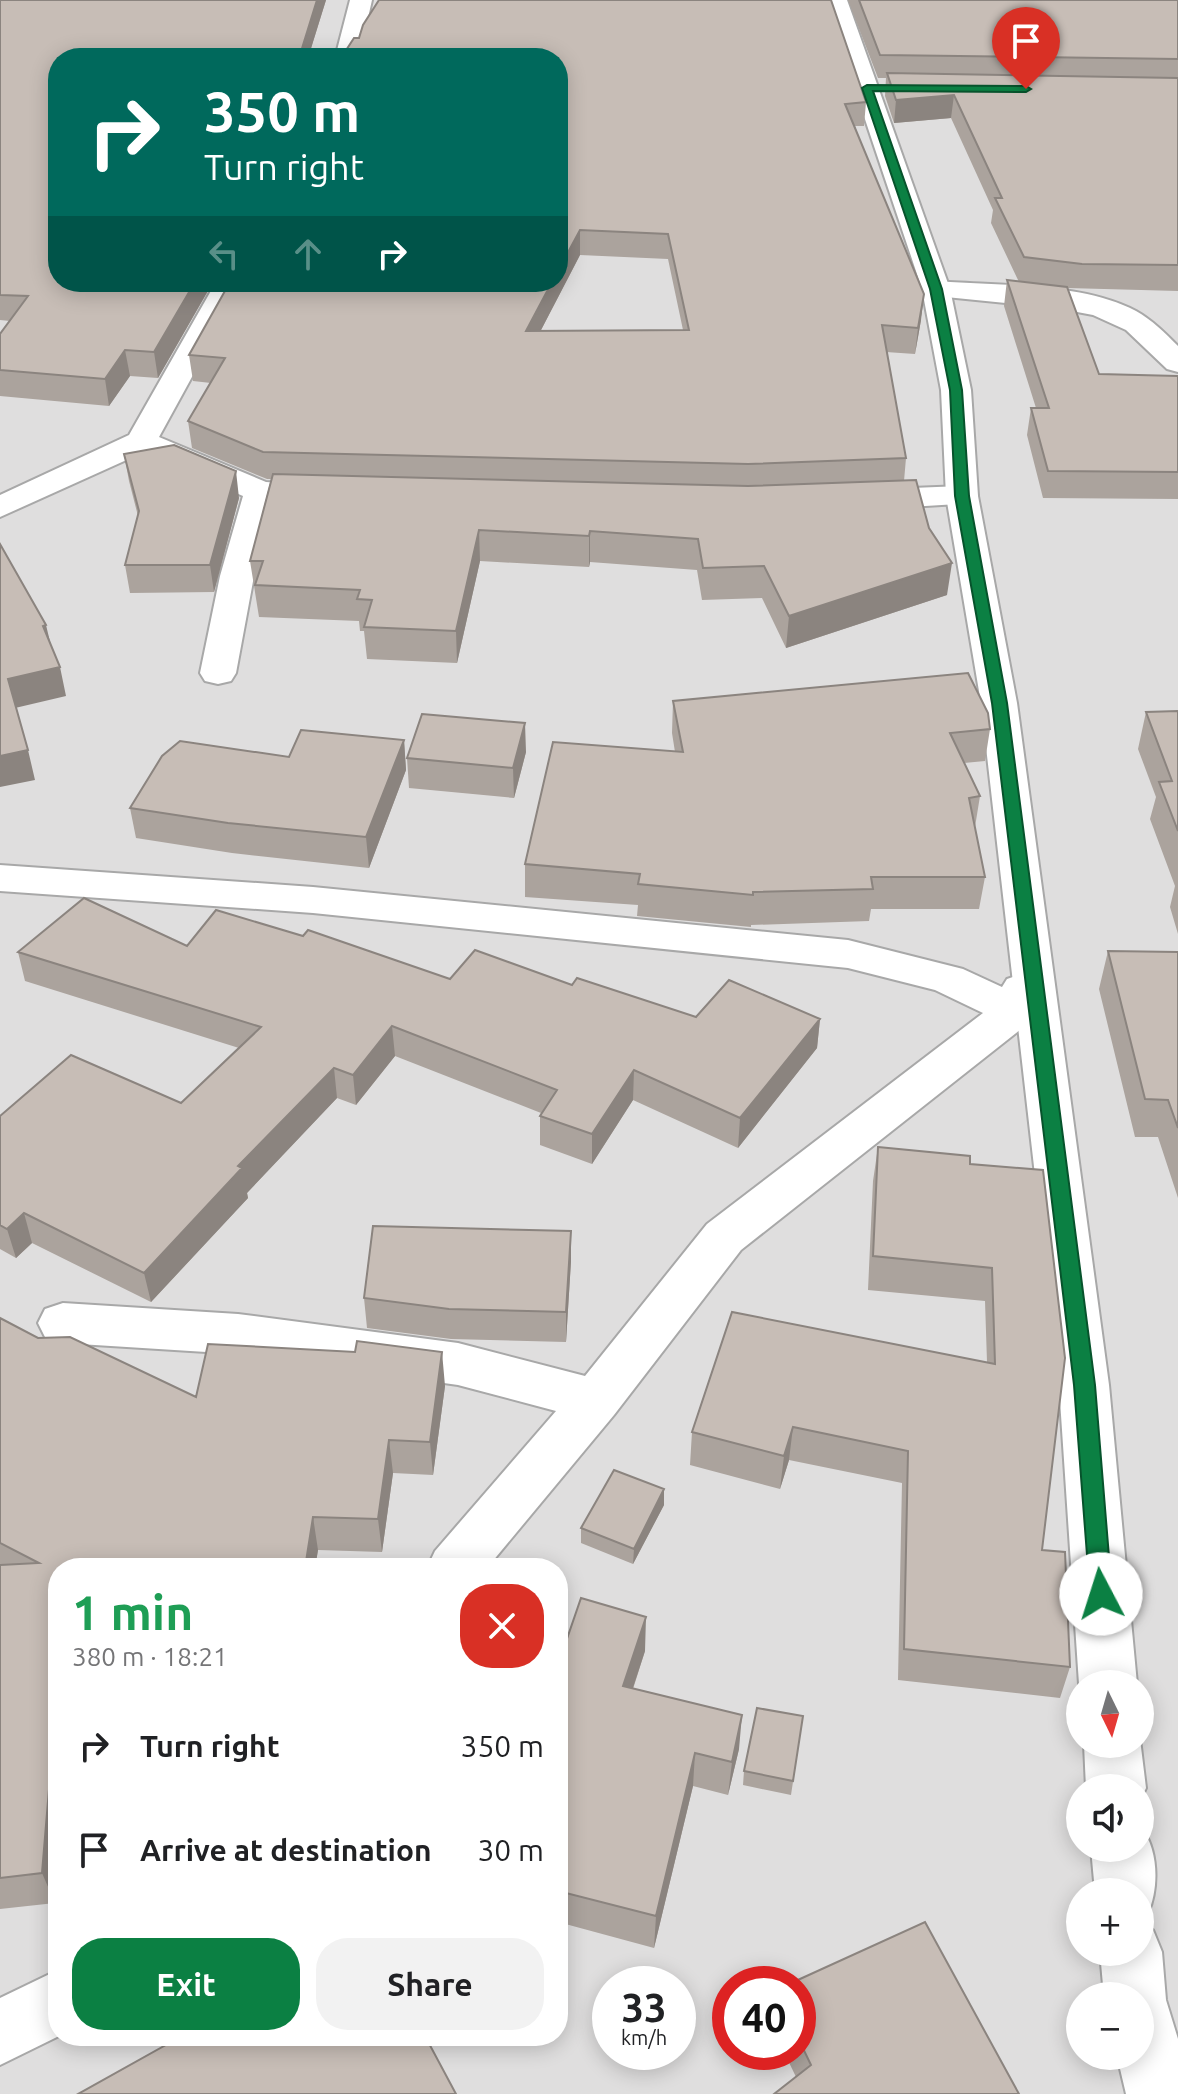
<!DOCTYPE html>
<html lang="en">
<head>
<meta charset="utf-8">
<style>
	:root { --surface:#fff; --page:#f2f2f2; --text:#202124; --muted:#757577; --accent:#0b8043 }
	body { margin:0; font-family:Ubuntu,sans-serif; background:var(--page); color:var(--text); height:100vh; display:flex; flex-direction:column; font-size:30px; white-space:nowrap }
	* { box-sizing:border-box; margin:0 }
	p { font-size:26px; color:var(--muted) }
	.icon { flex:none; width:44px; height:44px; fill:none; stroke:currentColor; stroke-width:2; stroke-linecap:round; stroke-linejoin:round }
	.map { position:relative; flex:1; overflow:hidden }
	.details { position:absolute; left:48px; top:1558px; width:520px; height:488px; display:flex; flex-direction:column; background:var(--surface); border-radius:32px; box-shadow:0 4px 20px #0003 }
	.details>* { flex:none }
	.banner { position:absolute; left:48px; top:48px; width:520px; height:244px; border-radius:32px; box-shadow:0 4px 20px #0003; background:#00695c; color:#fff; overflow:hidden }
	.needle { width:52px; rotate:175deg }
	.controls { position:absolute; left:1066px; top:1670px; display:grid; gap:16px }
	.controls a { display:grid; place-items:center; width:88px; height:88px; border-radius:50%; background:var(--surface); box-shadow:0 4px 20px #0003; font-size:40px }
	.speed { position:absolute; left:592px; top:1966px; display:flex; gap:16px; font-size:40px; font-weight:700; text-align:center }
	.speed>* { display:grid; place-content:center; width:104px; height:104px; border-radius:50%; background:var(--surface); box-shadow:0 4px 20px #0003; line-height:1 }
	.speed small { font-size:20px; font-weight:400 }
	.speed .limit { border:12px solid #d22; background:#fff; color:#111 }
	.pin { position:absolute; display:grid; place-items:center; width:68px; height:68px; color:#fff; margin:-82px -34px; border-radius:50% 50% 50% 0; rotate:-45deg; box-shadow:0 0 8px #0007 }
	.pin .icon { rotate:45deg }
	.me { position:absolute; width:88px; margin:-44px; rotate:355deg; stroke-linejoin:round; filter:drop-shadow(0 0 6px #0008) }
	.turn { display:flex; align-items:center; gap:28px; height:168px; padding:0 24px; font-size:36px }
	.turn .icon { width:104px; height:104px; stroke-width:2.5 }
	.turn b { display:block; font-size:56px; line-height:68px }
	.lanes { display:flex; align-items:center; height:76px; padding:0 24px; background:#0003; justify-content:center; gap:40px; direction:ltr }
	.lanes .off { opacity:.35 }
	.round { display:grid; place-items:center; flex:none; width:84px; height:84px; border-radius:32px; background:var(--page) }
	.headline { display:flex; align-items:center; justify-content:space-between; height:136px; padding:0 24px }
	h1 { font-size:48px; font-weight:700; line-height:60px; color:#1e9e55 }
	.button { display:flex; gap:16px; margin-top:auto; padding:16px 24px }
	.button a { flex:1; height:92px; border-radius:32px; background:var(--accent); color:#fff; font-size:32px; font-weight:700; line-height:92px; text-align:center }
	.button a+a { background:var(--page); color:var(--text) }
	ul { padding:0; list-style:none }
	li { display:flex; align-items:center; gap:24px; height:104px; padding:0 24px }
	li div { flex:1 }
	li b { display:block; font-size:30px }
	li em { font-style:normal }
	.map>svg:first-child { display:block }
</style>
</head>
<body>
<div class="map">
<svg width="1178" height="2094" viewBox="0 0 1178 2094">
	<rect width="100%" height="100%" fill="#f2ede7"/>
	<path fill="#dfdede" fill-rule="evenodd" d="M0,0H1178V2094H0ZM58,58H558V282H58ZM58,1568H558V2036H58ZM1080,1684H1140V1744H1080ZM1080,1788H1140V1848H1080ZM1080,1892H1140V1952H1080ZM610,1984H678V2052H610ZM730,1984H798V2052H730ZM1080,1996H1140V2056H1080Z"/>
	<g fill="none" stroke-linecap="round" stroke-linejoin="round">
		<defs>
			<path id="minor" d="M350,0H372L359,58H335Z
				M936,281C997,286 1081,282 1136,311C1152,320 1165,333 1178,346V372L1167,369L1126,330L1093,315L1056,308L926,295L922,289L926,283Z
				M216,282H244L159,437L266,482L340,487L344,494L340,501L328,504L274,502L254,576L236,673L231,681L218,684L205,681L200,673L220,576L243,496L142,453L0,517V495L129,435Z
				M962,486L974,489L978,496L974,503L861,510L849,507L845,500L849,493L861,490Z
				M0,865L313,887L848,940L963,969L1002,987L1007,979L1022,974L1037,979L1043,989L1030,1022L741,1250L614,1415L487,1568H427L435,1551L556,1411L458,1385L238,1354L63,1343L45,1337L38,1323L45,1309L63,1303L238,1314L458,1343L585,1376L707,1224L983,1013L935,990L848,968L313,913L0,891Z
				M58,1970L59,2036L0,2065V1998Z"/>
			<path id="tertiary" d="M825,0H847L950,289L971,390L978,496L1017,703L1109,1385L1137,1684H1079L1059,1385L981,703L946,496L941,390L922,289Z
				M1140,1739L1146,1788L1140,1801V1788H1086L1084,1744H1140Z
				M1140,1826C1159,1849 1159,1888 1148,1913L1140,1917V1892H1095L1091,1848H1140Z
				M1140,1924L1153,1930L1162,1952L1166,2000L1178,2039V2094H1126L1117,2056H1140V1996H1104L1100,1952H1140Z"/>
		</defs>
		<use href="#minor" stroke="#a8a8a8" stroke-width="4"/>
		<use href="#tertiary" stroke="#a8a8a8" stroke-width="4"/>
		<use href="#minor" fill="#fff" fill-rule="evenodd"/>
		<use href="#tertiary" fill="#fff" fill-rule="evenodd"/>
	</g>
	<path fill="#aba39d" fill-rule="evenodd" d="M0,0H326L308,58H58V282H213L158,378L130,376L109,406L0,396V334L10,321L0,320Z
		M848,0H1178V291L1067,288L1099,374L1178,376V499L1043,498L1027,435L1031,408H1036L1004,306L1007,280L1019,282L991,223L993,210L951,118L894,123L885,96L886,78H878Z
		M558,58L866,102L864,126H855L921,320L915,354L886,352L906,458L904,481L947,595L786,648L762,598L702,600L697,570L590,562L589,567L480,561L457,663L367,659L364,631H360L359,621L259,617L250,561L271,479H267L192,448L188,421L211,383L193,381L189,355ZM580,255L668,259L683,330H541Z
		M124,454L239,498L214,592L130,593L125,565L138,516L129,481Z
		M673,701L990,729L985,761L964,763L980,796L975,827L985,877L979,909H871L869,921L751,925V927L637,916L638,905L525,897V864L675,752L672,733Z
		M1178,711V934L1170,907L1175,886L1150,819L1156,797L1138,749L1146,712Z
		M404,740L406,770L369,868L232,853L136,838L130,808L289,757Z
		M526,752L514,798L409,788L407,758Z
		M187,946L450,979L572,985L696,1017L820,1019L817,1048L738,1148L633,1100L592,1164L540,1145V1116L541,1113L395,1056L356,1105L337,1098L247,1193L248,1198L151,1302L32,1243L16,1258L0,1249V1116L181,1103L239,1048L25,981L18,952Z
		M1108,951L1178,952V1198L1158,1137H1135L1099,989Z
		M878,1147L970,1164L1043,1170L1042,1550L1070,1667L1060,1698L898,1680L902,1483L789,1460L780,1489L690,1465L692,1432L987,1362L985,1301L868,1290L873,1181Z
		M571,1261L566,1342L451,1339L367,1328L364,1298Z
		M0,1318L38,1338L196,1397L445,1386L433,1475L393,1473L382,1552L318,1550L315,1568H58V1855L55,1903L0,1909Z
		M664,1489V1505L633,1564L581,1543V1528Z
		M645,1651L633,1689L739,1749L728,1795L693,1786L654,1948L558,1922V1665Z
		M803,1716L791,1795L743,1785L744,1771Z
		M798,1984L1019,2094L796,2077L784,2052H798Z"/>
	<path fill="#8b847f" d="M317,0H326L308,58H299Z
		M954,95L951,118L894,123L896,100Z
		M580,230V255L527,357L526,331L552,282H558V271Z
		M195,282H213L158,378L154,352Z
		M924,294L921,320L915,354L918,328Z
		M125,350L130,376L109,406L105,379Z
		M236,471L239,498L214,592L210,565Z
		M479,530L480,561L457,663L456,631Z
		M590,531V562L589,567V536Z
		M952,563L947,595L786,648L789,616Z
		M46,625L53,654L43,626Z
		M60,667L66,696L15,708L8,679Z
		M525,723L526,752L514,798L513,768Z
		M404,740L406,770L369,868L366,837Z
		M28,750L35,780L0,787V756Z
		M820,1019L817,1048L738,1148L740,1118Z
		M392,1026L395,1056L356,1105L353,1075Z
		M334,1068L337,1098L247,1193L248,1198L151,1302L144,1273L238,1166Z
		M634,1070L633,1100L592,1164V1134Z
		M24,1213L32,1243L16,1258L7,1229Z
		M571,1231V1261L566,1342V1312Z
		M442,1352L445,1386L433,1475L430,1442Z
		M793,1427L789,1460L780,1489L784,1456Z
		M389,1440L393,1473L382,1552L378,1519Z
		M664,1489V1505L633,1564L634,1549Z
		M313,1517L318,1550L315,1568H305Z
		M646,1617L645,1651L622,1721L623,1686Z
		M742,1715L739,1749L728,1795L732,1762Z
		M695,1753L693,1786L654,1948L656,1916Z
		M49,1789L58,1813V1855L55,1903L42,1873Z"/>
	<path fill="#c7bdb6" stroke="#8b847f" stroke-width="2" d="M0,0H317L299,58H58V282H195L154,352L125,350L105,379L0,370V334L28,296L0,295Z
		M379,0H831L866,102L845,104L924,294L918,328L882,325L906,458L748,464L263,452L188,421L225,358L189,355L230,282H552L526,331L689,330L668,234L580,230L558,271V58H341L354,38H359L363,25Z
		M859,0H1178V59L880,55Z
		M887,73L1178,78V265L1082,264L1024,257L995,198H1002L954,95L896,100Z
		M1007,280L1067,287L1099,374L1178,376V472L1048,471L1031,408H1049Z
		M174,445L236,471L210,565H125L139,511L124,454Z
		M273,474L748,486L916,480L929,528L952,563L789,616L764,566L703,568L698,539L590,531L589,536L479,530L456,631L364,627L372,600L357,599L360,590L255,585L263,561H250Z
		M0,544L46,625L43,626L60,667L8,679L28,750L0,756Z
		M968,673L988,713L990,729L950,733L980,796L969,798L985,877H871L873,889L753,892V895L638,884L640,874L525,864L553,742L683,752L673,701Z
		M1178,711V831L1159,782L1172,781L1146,712Z
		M422,714L525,723L513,768L407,758Z
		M301,730L404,740L366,837L228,823L130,808L162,756L180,741L289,757Z
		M84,898L187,946L216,910L303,936L308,930L450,979L475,950L572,985L577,978L696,1017L729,980L820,1019L740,1118L634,1070L592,1134L540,1116L557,1090L392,1026L353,1075L334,1068L238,1166L242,1168L144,1273L24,1213L7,1229L0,1225V1116L71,1055L181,1103L261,1027L18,952Z
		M1108,951L1178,952V1128L1168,1100L1145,1099Z
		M878,1147L970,1156V1164L1043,1170L1065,1358L1042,1550L1065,1552L1070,1667L904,1649L908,1451L793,1427L784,1456L692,1432L732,1312L995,1364L992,1268L873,1256Z
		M373,1226L571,1231L566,1312L449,1309L364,1298Z
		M0,1318L38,1338L70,1337L196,1397L208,1344L355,1352L357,1341L442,1352L430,1442L389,1440L378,1519L313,1517L305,1568H58V1790L49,1789L42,1873L0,1878V1565L39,1563L0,1543Z
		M614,1470L664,1489L634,1549L581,1528Z
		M581,1598L646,1617L623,1686L742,1715L732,1762L695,1753L656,1916L558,1891V1665Z
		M757,1708L803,1716L793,1781L744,1771Z
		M925,1922L1019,2094H774L811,2065L798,2038V1984H789Z
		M182,2036H425L456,2094H78Z"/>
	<path fill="#0b8043" stroke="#07532c" stroke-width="2" d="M867,85L1026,86L1031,89L1026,92L873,91L942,289L962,390L969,496L1007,703L1095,1385L1112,1594L1109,1602L1101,1605L1093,1602L1090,1594L1074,1385L992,703L955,496L950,390L930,289L862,88Z"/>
</svg>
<div class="controls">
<a><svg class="needle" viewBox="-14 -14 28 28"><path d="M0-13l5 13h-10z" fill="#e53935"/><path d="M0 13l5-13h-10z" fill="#757577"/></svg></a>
<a><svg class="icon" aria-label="sound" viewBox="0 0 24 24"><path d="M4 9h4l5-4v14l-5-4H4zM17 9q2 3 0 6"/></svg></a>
<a>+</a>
<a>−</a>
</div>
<div class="speed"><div>33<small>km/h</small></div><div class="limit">40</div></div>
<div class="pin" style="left:1026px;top:89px;background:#d93025"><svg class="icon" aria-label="arrive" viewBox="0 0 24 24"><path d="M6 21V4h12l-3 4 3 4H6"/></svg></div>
<svg class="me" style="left:1101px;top:1594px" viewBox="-20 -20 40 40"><circle r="19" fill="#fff"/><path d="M0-13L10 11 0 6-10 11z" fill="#0b8043"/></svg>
<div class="banner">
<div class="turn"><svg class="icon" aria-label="right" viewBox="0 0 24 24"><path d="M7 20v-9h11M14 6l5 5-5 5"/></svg><div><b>350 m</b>Turn right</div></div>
<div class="lanes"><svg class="icon off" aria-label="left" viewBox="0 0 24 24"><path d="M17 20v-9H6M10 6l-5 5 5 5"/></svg><svg class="icon off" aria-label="ahead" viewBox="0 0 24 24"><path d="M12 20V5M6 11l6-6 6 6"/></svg><svg class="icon" aria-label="right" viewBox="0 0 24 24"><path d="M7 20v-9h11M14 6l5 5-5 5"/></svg></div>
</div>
<section class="details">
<div class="headline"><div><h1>1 min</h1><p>380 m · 18:21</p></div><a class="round" style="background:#d93025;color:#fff"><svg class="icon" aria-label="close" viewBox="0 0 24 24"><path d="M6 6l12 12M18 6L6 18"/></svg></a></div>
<ul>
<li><svg class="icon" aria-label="right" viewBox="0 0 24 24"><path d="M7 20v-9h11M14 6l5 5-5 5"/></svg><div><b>Turn right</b></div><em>350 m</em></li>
<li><svg class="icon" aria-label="arrive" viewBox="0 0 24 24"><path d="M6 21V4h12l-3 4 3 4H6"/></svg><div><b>Arrive at destination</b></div><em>30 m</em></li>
</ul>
<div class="button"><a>Exit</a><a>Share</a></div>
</section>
</div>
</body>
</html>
